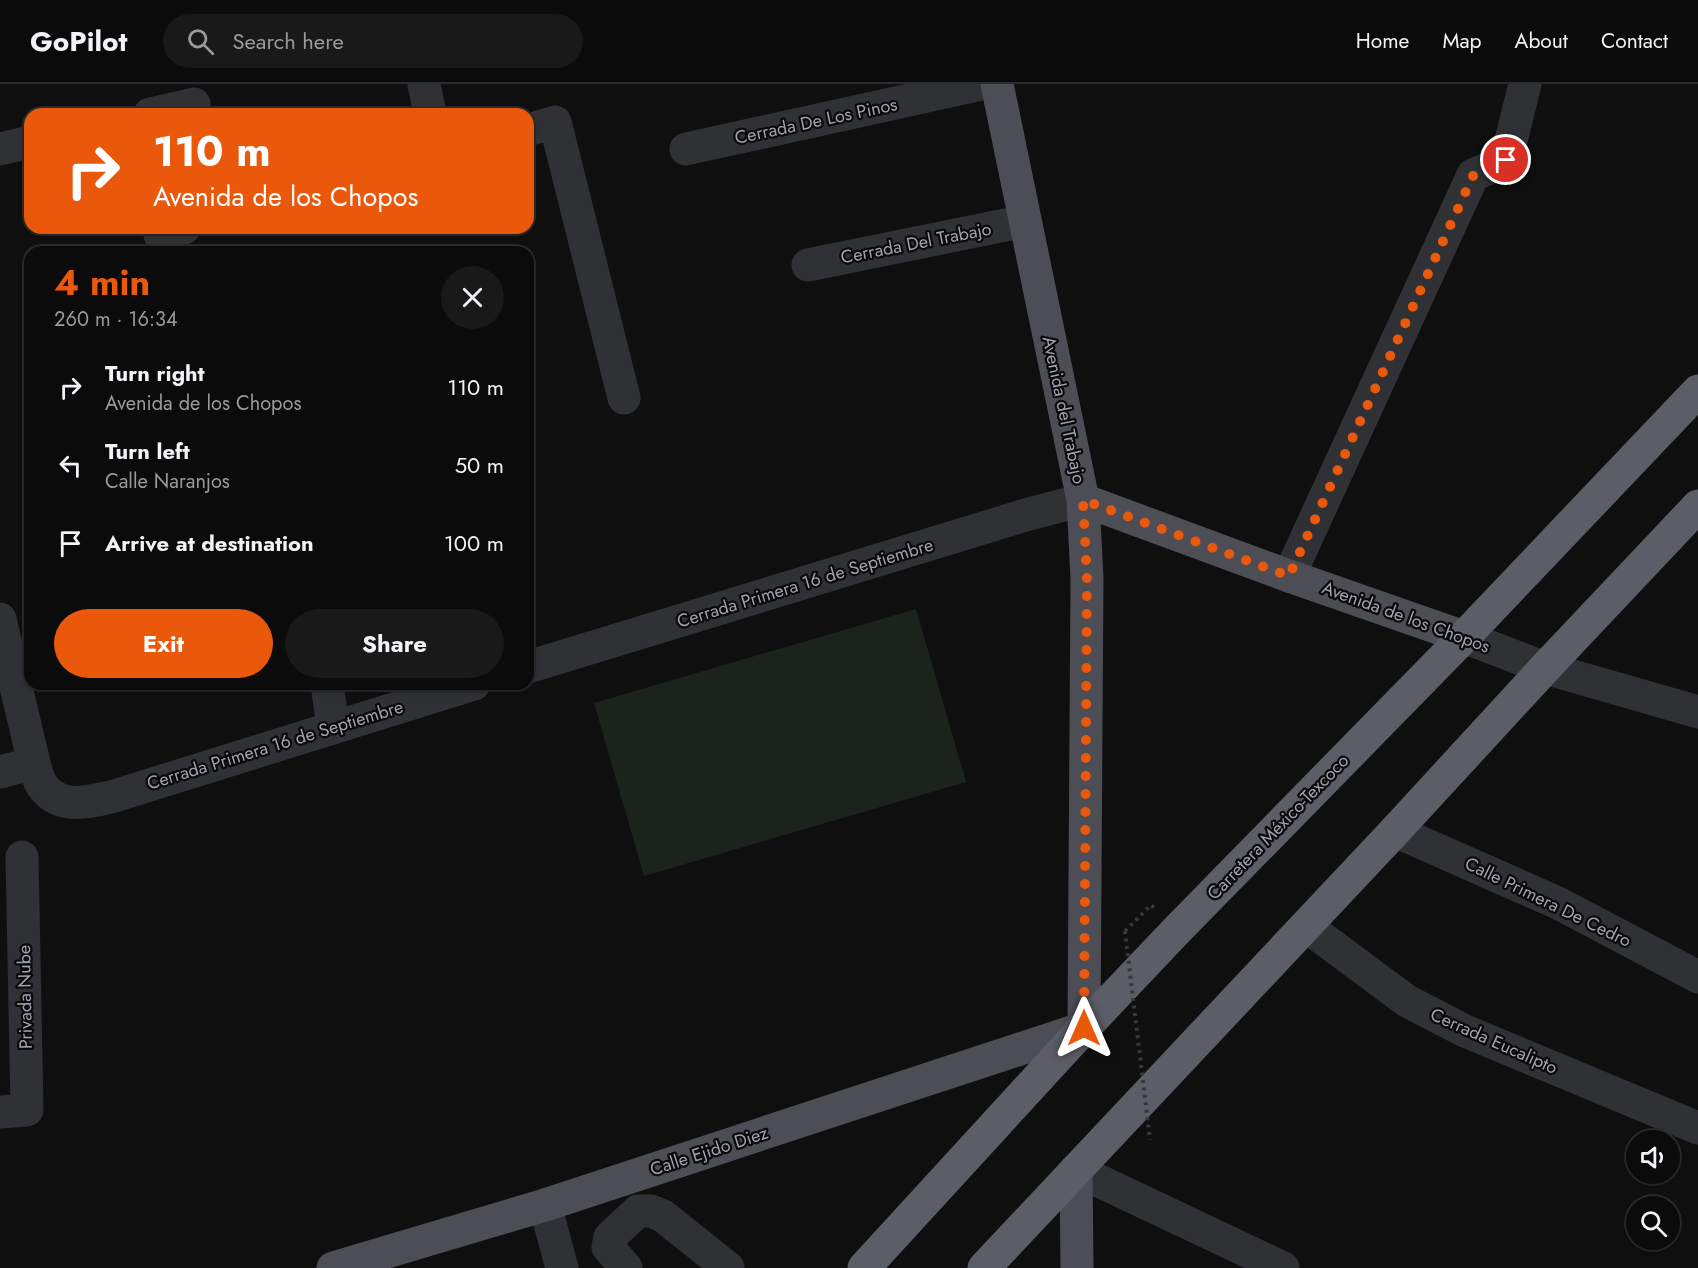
<!DOCTYPE html>
<html lang="en">
<head>
<meta charset="utf-8">
<style>
	:root { --surface:#0b0b0c; --page:#19191a; --text:#f1f3f6; --muted:#9a9b9d; --line:#2b2b2d; --accent:#ea580c }
	body { margin:0; font-family:Jost,sans-serif; background:var(--page); color:var(--text); height:100vh; display:flex; flex-direction:column; font-size:22px; white-space:nowrap }
	* { box-sizing:border-box; margin:0 }
	p { font-size:20px; color:var(--muted) }
	.icon { flex:none; width:33px; height:33px; fill:none; stroke:currentColor; stroke-width:2; stroke-linecap:round; stroke-linejoin:round }
	.map { position:relative; flex:1; overflow:hidden }
	.side { position:absolute; left:24px; top:162px; width:510px; height:444px; display:flex; flex-direction:column; background:var(--surface); border-radius:18px; box-shadow:0 2px 4px #0004,0 0 0 2px var(--line) }
	.side>* { flex:none }
	.guide { position:absolute; left:24px; top:24px; width:510px; height:126px; border-radius:18px; box-shadow:0 2px 4px #0004,0 0 0 2px var(--line); background:#ea580c; color:#fff; overflow:hidden }
	.controls { position:absolute; left:1626px; top:1046px; display:grid; gap:12px }
	.controls a { display:grid; place-items:center; width:54px; height:54px; border-radius:50%; background:var(--surface); box-shadow:0 2px 4px #0004,0 0 0 2px var(--line); font-size:30px }
	.pin { position:absolute; display:grid; place-items:center; width:51px; height:51px; color:#fff; margin:-26px; border:3px solid #fff; border-radius:50%; box-shadow:0 2px 6px #0007 }
	.me { position:absolute; width:66px; margin:-33px; rotate:0deg; stroke-linejoin:round; filter:drop-shadow(0 0 4px #0008) }
	.turn { display:flex; align-items:center; gap:21px; height:126px; padding:0 30px; font-size:27px }
	.turn .icon { width:78px; height:78px; stroke-width:2.5 }
	.turn b { display:block; font-size:42px; line-height:51px }
	.round { display:grid; place-items:center; flex:none; width:63px; height:63px; border-radius:32px; background:var(--page) }
	.headline { display:flex; align-items:center; justify-content:space-between; height:102px; padding:0 30px }
	h1 { font-size:36px; font-weight:700; line-height:45px; color:var(--accent) }
	.primary-button { display:flex; gap:12px; margin-top:auto; padding:12px 30px }
	.primary-button a { flex:1; height:69px; border-radius:36px; background:var(--accent); color:#fff; font-size:24px; font-weight:700; line-height:69px; text-align:center }
	.primary-button a+a { background:var(--page); color:var(--text) }
	ul { padding:0; list-style:none }
	li { display:flex; align-items:center; gap:18px; height:78px; padding:0 30px }
	li div { flex:1 }
	li b { display:block; font-size:22px }
	li em { font-style:normal }
	header { display:flex; align-items:center; gap:36px; box-sizing:border-box; height:84px; padding:0 30px; background:var(--surface); border-bottom:2px solid var(--line) }
	header strong { font-size:28px }
	nav { display:flex; gap:33px; margin-inline-start:auto; font-size:21px }
	.search { width:420px; height:54px; background:var(--page); display:flex; align-items:center; gap:15px; box-sizing:border-box; padding:0 21px; border-radius:33px; color:var(--muted); font-size:22px }
	.map>svg:first-child { display:block }
</style>
</head>
<body>
<header>
<strong>GoPilot</strong>
<div class="search"><svg class="icon" aria-label="search" viewBox="0 0 24 24"><circle cx="10" cy="10" r="6"/><path d="M15 15l6 6"/></svg>Search here</div>
<nav><a>Home</a><a>Map</a><a>About</a><a>Contact</a></nav>
</header>
<div class="map">
<svg width="1698" height="1184" viewBox="0 0 1698 1184">
	<rect width="100%" height="100%" fill="#0f0f10"/>
	<path fill="#1c231d" d="M916,525L966,698L644,792L594,619Z"/>
	<g fill="none" stroke-linecap="round" stroke-linejoin="round">
		<path stroke="#36383c" stroke-width="4" stroke-dasharray="3 4.5" stroke-linecap="butt" d="M1125,847L1151,821L1155,825"/>
		<path stroke="#303135" stroke-width="33" d="M424,0L430,30
			M150,30L194,20
			M528,46L555,38L624,314
			M0,65L30,58
			M686,65L982,0
			M160,151L184,144
			M808,181L1025,137
			M1289,492L1473,91L1506,77L1525,0
			M0,535L34,679C36,685 37,692 40,698C56,726 85,719 111,713L474,600
			M1464,553L1545,584L1698,628
			M528,583L1029,430L1083,416
			M327,600L333,643
			M0,688L34,679
			M1395,747L1558,819L1698,893
			M1306,842L1407,917L1465,947L1698,1044
			M0,1028L27,1026L22,773
			M1076,1086L1283,1184
			M545,1121L562,1184
			M626,1184L608,1163L610,1153L638,1127H651L663,1132L728,1184"/>
		<path stroke="#4c4d55" stroke-width="33" d="M1083,416L1289,492L1464,553
			M1076,1086L1077,1184
			M333,1184L545,1121L1084,944L1087,494L1083,416L997,0"/>
		<path stroke="#5c5e67" stroke-width="33" d="M864,1184L1084,944L1177,846L1464,553L1698,307
			M984,1184L1395,747L1545,584L1698,422"/>
		<path stroke="#36383c" stroke-width="4" stroke-dasharray="3 4.5" stroke-linecap="butt" d="M1125,847L1150,1056"/>
	</g>
	<g fill="none" stroke-linecap="round" stroke-linejoin="round">
		<path stroke="#ea580c" stroke-width="10" stroke-dasharray="0 18" d="M1084,944L1087,494L1083,416L1289,492L1473,92L1506,76"/>
	</g>
	<g text-anchor="middle" dominant-baseline="central" stroke-width="4.5" stroke-linejoin="round" paint-order="stroke">
		<g font-size="18" fill="#a0a4b2" stroke="#0a0a0b">
			<text transform="translate(816 37) rotate(-12)">Cerrada De Los Pinos</text>
			<text transform="translate(916 159) rotate(-11)">Cerrada Del Trabajo</text>
			<text transform="translate(1064 326) rotate(78)">Avenida del Trabajo</text>
			<text transform="translate(805 499) rotate(-17)">Cerrada Primera 16 de Septiembre</text>
			<text transform="translate(1406 533) rotate(20)">Avenida de los Chopos</text>
			<text transform="translate(275 661) rotate(-17)">Cerrada Primera 16 de Septiembre</text>
			<text transform="translate(1278 743) rotate(-46)">Carretera México-Texcoco</text>
			<text transform="translate(1548 818) rotate(26)">Calle Primera De Cedro</text>
			<text transform="translate(25 913) rotate(-91)">Privada Nube</text>
			<text transform="translate(1494 957) rotate(24)">Cerrada Eucalipto</text>
			<text transform="translate(709 1067) rotate(-18)">Calle Ejido Diez</text>
		</g>
	</g>
</svg>
<div class="controls">
<a><svg class="icon" aria-label="sound" viewBox="0 0 24 24"><path d="M4 9h4l5-4v14l-5-4H4zM17 9q2 3 0 6"/></svg></a>
<a><svg class="icon" aria-label="search" viewBox="0 0 24 24"><circle cx="10" cy="10" r="6"/><path d="M15 15l6 6"/></svg></a>
</div>
<div class="pin" style="left:1506px;top:76px;background:#d93025"><svg class="icon" aria-label="arrive" viewBox="0 0 24 24"><path d="M6 21V4h12l-3 4 3 4H6"/></svg></div>
<svg class="me" style="left:1084px;top:944px" viewBox="-20 -20 40 40"><path d="M0-17L14 15 0 8-14 15z" fill="#ea580c" stroke="#fff" stroke-width="4"/></svg>
<div class="guide">
<div class="turn"><svg class="icon" aria-label="right" viewBox="0 0 24 24"><path d="M7 20v-9h11M14 6l5 5-5 5"/></svg><div><b>110 m</b>Avenida de los Chopos</div></div>
</div>
<section class="side">
<div class="headline"><div><h1>4 min</h1><p>260 m · 16:34</p></div><a class="round"><svg class="icon" aria-label="close" viewBox="0 0 24 24"><path d="M6 6l12 12M18 6L6 18"/></svg></a></div>
<ul>
<li><svg class="icon" aria-label="right" viewBox="0 0 24 24"><path d="M7 20v-9h11M14 6l5 5-5 5"/></svg><div><b>Turn right</b><p>Avenida de los Chopos</p></div><em>110 m</em></li>
<li><svg class="icon" aria-label="left" viewBox="0 0 24 24"><path d="M17 20v-9H6M10 6l-5 5 5 5"/></svg><div><b>Turn left</b><p>Calle Naranjos</p></div><em>50 m</em></li>
<li><svg class="icon" aria-label="arrive" viewBox="0 0 24 24"><path d="M6 21V4h12l-3 4 3 4H6"/></svg><div><b>Arrive at destination</b></div><em>100 m</em></li>
</ul>
<div class="primary-button"><a>Exit</a><a>Share</a></div>
</section>
</div>
</body>
</html>
